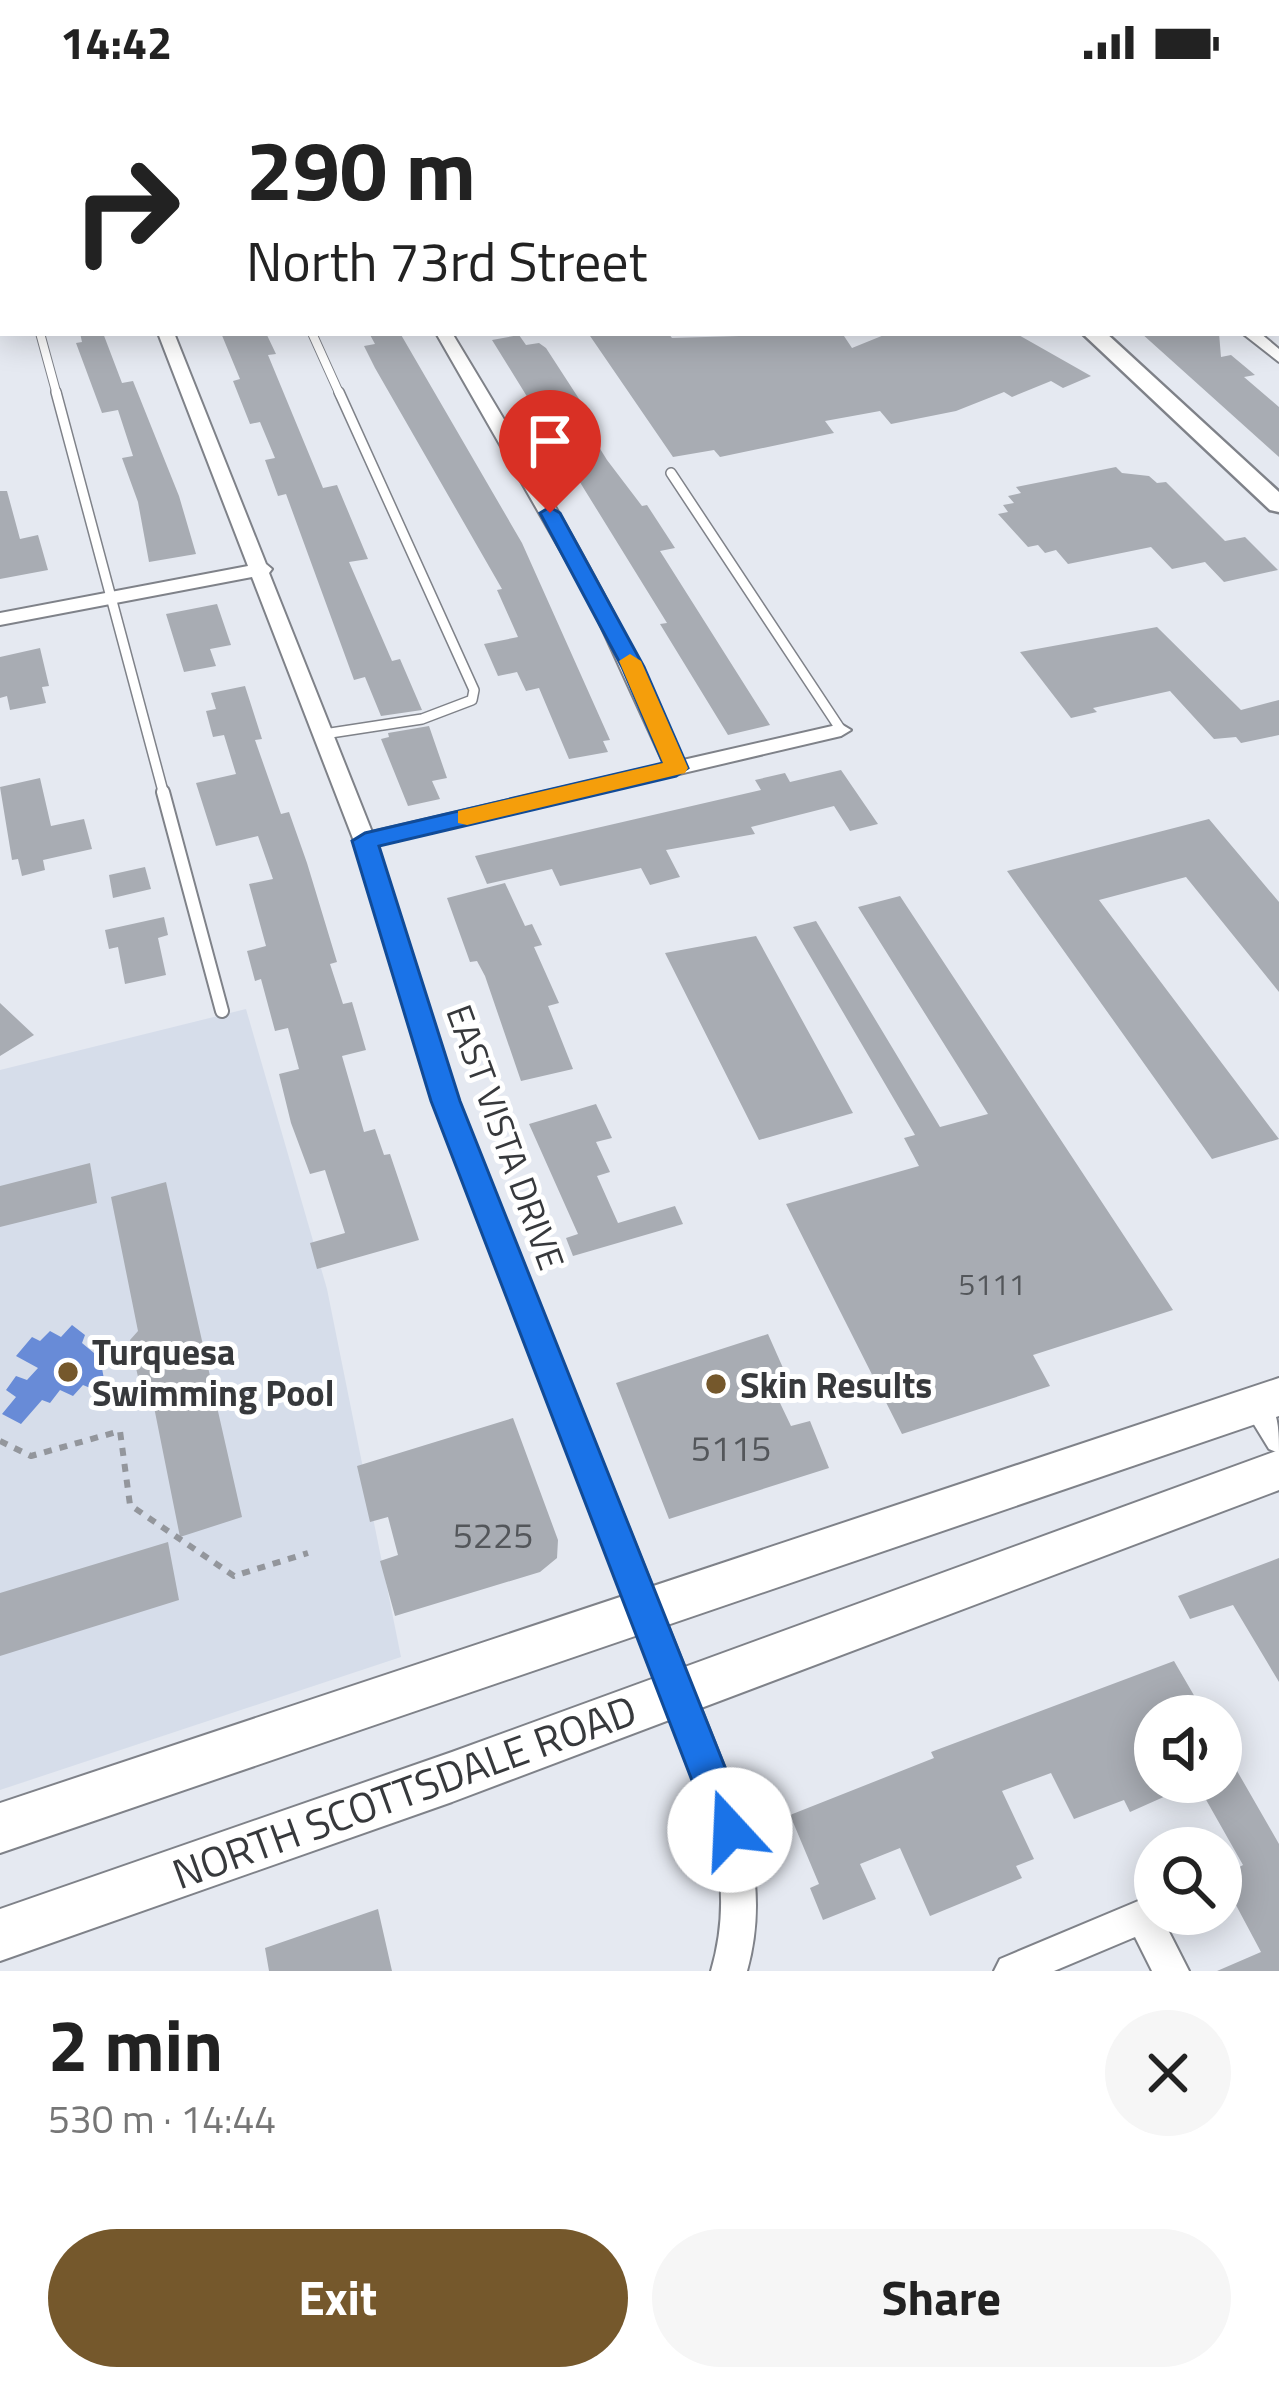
<!DOCTYPE html>
<html lang="en">
<head>
<meta charset="utf-8">
<style>
	:root { --surface:#fff; --page:#f6f6f6; --text:#222; --muted:#767676; --accent:#75582c }
	body { margin:0; font-family:"Titillium Web",sans-serif; background:var(--page); color:var(--text); height:100vh; display:flex; flex-direction:column; font-size:45px; white-space:nowrap }
	* { box-sizing:border-box; margin:0 }
	p { font-size:39px; color:var(--muted) }
	.icon { flex:none; width:66px; height:66px; fill:none; stroke:currentColor; stroke-width:2; stroke-linecap:round; stroke-linejoin:round }
	.map { position:relative; height:1887px; overflow:hidden }
	.side { display:flex; flex-direction:column; background:var(--surface); flex:1 }
	.side>* { flex:none }
	.top-card { position:absolute; left:0px; top:0px; width:1281px; height:252px; box-shadow:0 6px 30px #0003; background:#fff; color:var(--text); overflow:hidden }
	.buttons { position:absolute; left:1134px; top:1611px; display:grid; gap:24px }
	.buttons a { display:grid; place-items:center; width:108px; height:108px; border-radius:50%; background:var(--surface); box-shadow:0 6px 30px #0003; font-size:60px }
	.pin { position:absolute; display:grid; place-items:center; width:102px; height:102px; color:#fff; margin:-123px -51px; border-radius:50% 50% 50% 0; rotate:-45deg; box-shadow:0 0 12px #0007 }
	.pin .icon { rotate:45deg }
	.me { position:absolute; width:132px; margin:-66px; rotate:340deg; stroke-linejoin:round; filter:drop-shadow(0 0 9px #0008) }
	.turn { display:flex; align-items:center; gap:42px; height:252px; padding:0 48px; font-size:54px }
	.turn .icon { width:156px; height:156px; stroke-width:2.5 }
	.turn b { display:block; font-size:84px; line-height:102px }
	.round { display:grid; place-items:center; flex:none; width:126px; height:126px; border-radius:63px; background:var(--page) }
	.headline { display:flex; align-items:center; justify-content:space-between; height:204px; padding:0 48px }
	h1 { font-size:72px; font-weight:700; line-height:90px }
	.primary-button { display:flex; gap:24px; margin-top:auto; padding:24px 48px }
	.primary-button a { flex:1; height:138px; border-radius:72px; background:var(--accent); color:#fff; font-size:48px; font-weight:700; line-height:138px; text-align:center }
	.primary-button a+a { background:var(--page); color:var(--text) }
	.status { display:flex; justify-content:space-between; align-items:center; height:84px; padding:0 60px; background:var(--surface); direction:ltr }
	.status svg { height:33px; fill:currentColor }
	.map>svg:first-child { display:block }
</style>
</head>
<body>
<div class="status"><b>14:42</b><svg viewBox="0 0 49 12"><path d="M0 12V9h3v3zM5 12V6h3v6zM10 12V3h3v9zM15 12V0h3v12zM26 1h20v11H26zM47 4h2v5h-2z"/></svg></div>
<div class="map">
<svg width="1279" height="1887" viewBox="0 0 1279 1887">
	<rect width="100%" height="100%" fill="#e5e9f1"/>
	<path fill="#d6ddea" d="M246,925L327,1205L401,1573L0,1706V986Z"/>
	<path fill="#688bd7" d="M72,1241L85,1251L82,1259L100,1274L104,1295L95,1306L83,1301L73,1312L60,1306L50,1319L42,1316L21,1340L2,1330L16,1313L6,1306L16,1292L27,1296L38,1284L16,1272L32,1253L40,1257L50,1247L61,1253Z"/>
	<g fill="none" stroke-linecap="round" stroke-linejoin="round">
		<path fill="#688bd7" fill-rule="evenodd" d="M0,68H3V78H0Z"/>
	</g>
	<path fill="#a8acb3" d="M80,249H103L122,299L133,297L179,412L196,470L149,478L138,418L122,374L133,372L118,326L102,329L76,259L82,258Z
		M221,249H266L276,270L268,271L323,404L337,401L368,475L349,478L392,577L400,575L422,626L381,632L365,593L354,596L286,410L278,412L265,376L275,374L260,338L250,340L233,297L240,295Z
		M369,249H400L522,459L610,656L603,657L608,668L569,675L539,604L526,607L517,588L498,592L484,560L518,553L497,506L502,505L375,284L364,262L375,260Z
		M588,249H668L672,254L842,249L852,264L889,249H1015L1091,292L1063,304L1051,297L1012,313L1004,308L956,327L891,340L880,327L825,337L834,349L720,373L714,366L673,373Z
		M1141,249H1219L1221,273L1231,271L1255,291L1244,293L1279,323V373Z
		M519,251L526,261L539,259L546,264L583,321L574,323L607,376L642,422L647,421L675,464L660,467L770,641L728,651L660,540L667,539L492,256Z
		M1116,383L1122,389L1149,392L1157,399L1166,398L1225,457L1245,453L1278,486L1224,498L1205,478L1172,485L1151,463L1068,480L1056,466L1045,469L1038,461L1028,463L998,430L1008,428L1003,421L1014,419L1008,412L1021,409L1016,403Z
		M0,407H7L20,455L38,451L48,486L0,495Z
		M217,520L231,561L210,565L216,582L184,588L166,530Z
		M1157,543L1241,626L1279,616V651L1241,659L1236,653L1214,655L1170,607L1093,624L1097,628L1071,634L1020,568Z
		M40,564L49,602L42,603L46,619L10,626L7,612L0,614V573Z
		M245,602L262,655L255,656L281,730L289,728L307,779L337,878L330,880L343,920L352,918L366,966L342,972L364,1048L375,1045L384,1071L390,1070L419,1156L317,1185L310,1159L345,1149L325,1086L310,1090L291,1039L279,990L299,985L288,944L275,947L261,895L255,897L247,867L266,862L249,800L273,795L258,752L216,762L196,699L236,690L224,651L213,653L206,627L216,625L211,609Z
		M429,642L447,694L432,697L440,715L408,722L381,655L389,653L388,649Z
		M841,686L878,740L850,747L834,722L751,743L755,750L666,766L680,793L650,801L641,784L560,802L552,785L487,800L475,772L761,706L755,696L785,689L790,698Z
		M40,694L51,742L84,735L92,765L43,776L45,786L22,792L18,775L12,776L0,703Z
		M1209,735L1279,818V908L1186,793L1099,816L1279,1055L1212,1075L1007,787Z
		M145,783L151,805L113,814L109,791Z
		M505,799L525,842L532,840L542,861L534,863L559,919L548,922L573,985L521,997L485,892L477,877L470,878L447,814Z
		M900,812L1173,1226L1033,1271L1050,1302L902,1350L786,1120L919,1082L904,1054L915,1051L793,843L816,837L940,1043L988,1030L858,823Z
		M164,833L168,851L158,854L166,891L125,900L118,863L109,865L105,846Z
		M756,852L853,1029L759,1056L665,869Z
		M0,919L34,951L0,972Z
		M596,1020L612,1054L596,1058L610,1088L597,1092L618,1139L675,1122L683,1140L573,1172L566,1154L578,1150L529,1040Z
		M90,1079L97,1119L0,1143V1102Z
		M166,1098L242,1433L180,1453L149,1298L138,1293L130,1256L138,1247L111,1113Z
		M768,1250L787,1293L770,1298L791,1342L810,1337L829,1384L669,1435L616,1299Z
		M513,1334L558,1456L557,1474L540,1488L395,1532L380,1477L398,1471L388,1433L370,1438L357,1382Z
		M168,1458L179,1516L0,1572V1509Z
		M1279,1474V1598L1233,1521L1190,1535L1178,1512Z
		M1174,1577L1206,1632H1155V1698L1195,1699L1130,1728L1124,1716L1074,1735L1051,1689L1002,1707L1034,1775L1016,1782L1022,1794L930,1832L900,1764L860,1780L876,1815L823,1836L810,1804L819,1800L790,1731L934,1674L931,1668Z
		M1221,1659L1279,1760V1887H1217L1261,1868L1221,1793L1243,1781L1196,1698H1221Z
		M378,1825L392,1887H269L265,1864Z"/>
	<g fill="none" stroke-linecap="round" stroke-linejoin="round">
		<defs>
			<path id="lane-far2" d="M40,249L57,311
				M312,249L340,311"/>
			<path id="lane-far1" d="M56,308L164,711
				M671,389L841,646
				M324,650L422,635L472,616L474,606L339,308"/>
			<path id="lane" d="M163,708L222,927"/>
			<path id="street" d="M1190,0H1206L1208,3H1192Z
				M1278,13H1279V21H1278Z
				M1278,140H1279V148H1278Z
				M0,149H3V157H0Z
				M158,249H174L266,480L272,485L269,489L372,748L664,680L589,516L436,249H452C536,388 620,526 683,676L841,640L851,646L841,652L377,761L458,1017L736,1712C755,1771 764,1826 747,1887H711C729,1826 721,1772 702,1712L434,1017L354,757L252,493L0,541V529L248,482Z
				M1242,249H1260L1279,265V278Z
				M1256,1308C1279,1318 1279,1345 1279,1369L1269,1365L1242,1321L1246,1312Z
				M1143,1815L1155,1820V1830H1160L1189,1887H1152L1135,1853L1054,1887H994L1000,1875Z"/>
			<path id="secondary" d="M278,0H315L276,3Z
				M831,0H849L851,3H833Z
				M0,32H3V42H0Z
				M1082,249H1106L1279,408V428L1270,426Z"/>
			<path id="primary" d="M1279,1294V1332L0,1769V1719Z
				M1279,1366V1406L452,1718L0,1877V1825L452,1668Z"/>
		</defs>
		<use href="#lane-far2" stroke="#7f8289" stroke-width="10"/>
		<use href="#lane-far1" stroke="#7f8289" stroke-width="12"/>
		<use href="#lane" stroke="#7f8289" stroke-width="16"/>
		<use href="#street" stroke="#7f8289" stroke-width="4"/>
		<use href="#secondary" stroke="#7f8289" stroke-width="5"/>
		<use href="#primary" stroke="#7f8289" stroke-width="4"/>
		<path stroke="#93969c" stroke-width="6" stroke-dasharray="8 8" stroke-linecap="butt" d="M0,1357L31,1372L120,1347L130,1421L234,1492L308,1469"/>
		<use href="#lane-far2" stroke="#fff" stroke-width="8"/>
		<use href="#lane-far1" stroke="#fff" stroke-width="9"/>
		<use href="#lane" stroke="#fff" stroke-width="12"/>
		<use href="#street" fill="#fff" fill-rule="evenodd"/>
		<use href="#secondary" fill="#fff" fill-rule="evenodd"/>
		<use href="#primary" fill="#fff" fill-rule="evenodd"/>
	</g>
	<path fill="#1a73e8" stroke="#114b97" stroke-width="3" d="M550,423L560,429L644,583L688,684L676,692L379,762L460,1017L750,1746L744,1759L730,1765L717,1759L711,1746L431,1017L352,757L365,749L663,679L622,583L540,429Z"/>
	<path fill="#f59e0b" d="M630,570L641,577L688,684L685,689L467,741L458,739V727L663,679L619,577Z"/>
	<g fill="#75582c" stroke="#fff" stroke-width="4.5">
		<circle cx="68" cy="1288" r="12"/>
		<circle cx="716" cy="1300" r="12"/>
	</g>
	<g text-anchor="middle" dominant-baseline="central" stroke-width="10" stroke-linejoin="round" paint-order="stroke">
		<g font-size="30" fill="#53565a">
			<text x="992" y="1200">5111</text>
		</g>
		<g font-size="36" fill="#37393c" stroke="#fff">
			<text transform="translate(506 1053) rotate(70)">EAST VISTA DRIVE</text>
		</g>
		<g font-size="36" font-weight="bold" fill="#37393c" stroke="#fff" text-anchor="start">
			<text x="92" y="1267">Turquesa<tspan x="92" dy="41">Swimming Pool</tspan></text>
			<text x="740" y="1300">Skin Results</text>
		</g>
		<g font-size="36" fill="#53565a">
			<text x="731" y="1363">5115</text>
			<text x="493" y="1450">5225</text>
		</g>
		<g font-size="42" fill="#37393c" stroke="#fff">
			<text transform="translate(404 1707) rotate(-20)">NORTH SCOTTSDALE ROAD</text>
		</g>
	</g>
</svg>
<div class="buttons">
<a><svg class="icon" aria-label="sound" viewBox="0 0 24 24"><path d="M4 9h4l5-4v14l-5-4H4zM17 9q2 3 0 6"/></svg></a>
<a><svg class="icon" aria-label="search" viewBox="0 0 24 24"><circle cx="10" cy="10" r="6"/><path d="M15 15l6 6"/></svg></a>
</div>
<div class="pin" style="left:550px;top:429px;background:#d93025"><svg class="icon" aria-label="arrive" viewBox="0 0 24 24"><path d="M6 21V4h12l-3 4 3 4H6"/></svg></div>
<svg class="me" style="left:730px;top:1746px" viewBox="-20 -20 40 40"><circle r="19" fill="#fff"/><path d="M0-13L10 11 0 6-10 11z" fill="#1a73e8"/></svg>
<div class="top-card">
<div class="turn"><svg class="icon" aria-label="right" viewBox="0 0 24 24"><path d="M7 20v-9h11M14 6l5 5-5 5"/></svg><div><b>290 m</b>North 73rd Street</div></div>
</div>
</div>
<section class="side">
<div class="headline"><div><h1>2 min</h1><p>530 m · 14:44</p></div><a class="round"><svg class="icon" aria-label="close" viewBox="0 0 24 24"><path d="M6 6l12 12M18 6L6 18"/></svg></a></div>
<div class="primary-button"><a>Exit</a><a>Share</a></div>
</section>
</body>
</html>
